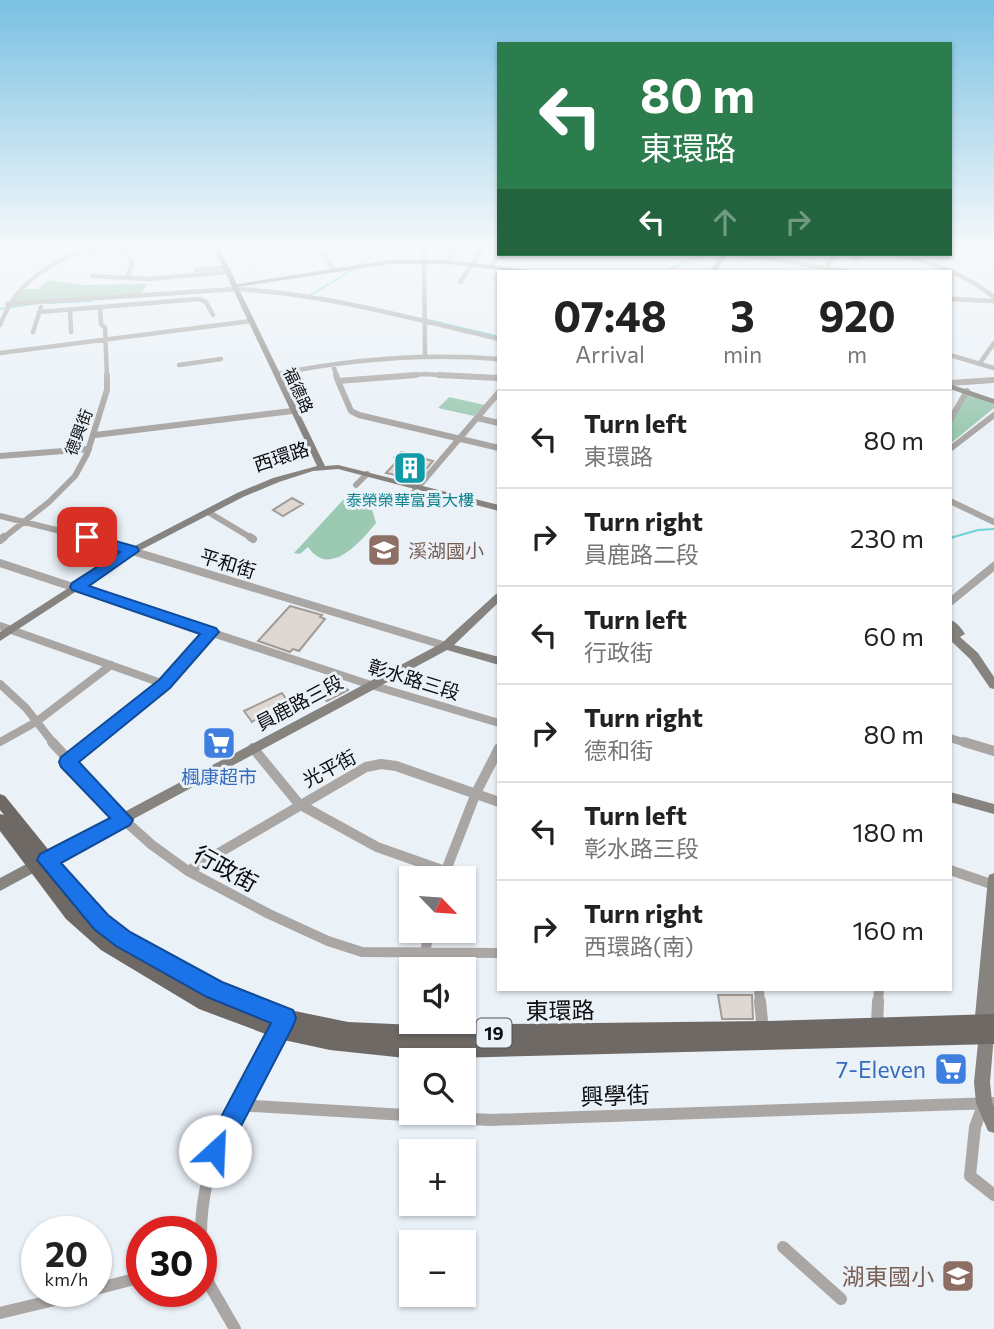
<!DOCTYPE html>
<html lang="en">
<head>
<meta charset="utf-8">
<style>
	:root { --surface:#fff; --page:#f2f2f2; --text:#222; --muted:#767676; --line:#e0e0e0 }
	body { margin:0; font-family:Commissioner,"Noto Sans TC",sans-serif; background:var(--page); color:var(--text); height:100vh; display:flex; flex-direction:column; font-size:26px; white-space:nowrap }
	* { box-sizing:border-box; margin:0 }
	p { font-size:23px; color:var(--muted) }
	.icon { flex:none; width:38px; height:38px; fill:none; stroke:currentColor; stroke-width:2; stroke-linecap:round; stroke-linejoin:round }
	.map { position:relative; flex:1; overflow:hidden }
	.details { position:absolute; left:497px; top:270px; width:455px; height:721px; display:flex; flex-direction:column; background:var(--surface); border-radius:0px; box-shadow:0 2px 5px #0004 }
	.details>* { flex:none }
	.top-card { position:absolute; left:497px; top:42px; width:455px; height:214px; border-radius:0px; box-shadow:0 2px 5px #0004; background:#2c7d4e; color:#fff; overflow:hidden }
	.needle { width:46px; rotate:115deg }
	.buttons { position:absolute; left:399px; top:866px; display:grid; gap:14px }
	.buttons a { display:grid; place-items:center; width:77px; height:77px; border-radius:0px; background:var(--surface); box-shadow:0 2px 5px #0004; font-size:35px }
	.speed { position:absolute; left:21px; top:1216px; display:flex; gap:14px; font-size:35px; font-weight:700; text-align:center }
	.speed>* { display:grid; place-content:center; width:91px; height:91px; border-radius:50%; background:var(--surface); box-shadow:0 2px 5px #0004; line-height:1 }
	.speed small { font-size:18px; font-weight:400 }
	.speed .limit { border:10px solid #d22; background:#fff; color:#111 }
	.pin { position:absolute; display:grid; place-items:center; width:60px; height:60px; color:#fff; margin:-30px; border-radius:14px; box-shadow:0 4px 10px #0006 }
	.me { position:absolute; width:77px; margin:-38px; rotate:25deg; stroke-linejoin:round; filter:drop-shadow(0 0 5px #0008) }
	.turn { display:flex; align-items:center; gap:24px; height:147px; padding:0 28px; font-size:32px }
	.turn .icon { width:91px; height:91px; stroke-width:2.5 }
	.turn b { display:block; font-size:49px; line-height:60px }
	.lanes { display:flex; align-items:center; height:66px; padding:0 28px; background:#0003; justify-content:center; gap:35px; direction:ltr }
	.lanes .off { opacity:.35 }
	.eta { display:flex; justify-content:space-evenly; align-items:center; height:119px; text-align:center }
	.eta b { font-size:42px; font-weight:700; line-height:49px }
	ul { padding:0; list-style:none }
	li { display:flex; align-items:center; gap:21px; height:98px; padding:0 28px; border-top:2px solid var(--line) }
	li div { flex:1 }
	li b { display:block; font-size:26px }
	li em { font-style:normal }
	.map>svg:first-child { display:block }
</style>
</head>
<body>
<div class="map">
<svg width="994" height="1329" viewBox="0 0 994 1329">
	<rect width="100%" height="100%" fill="#eaf1f7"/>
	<path fill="#9cc9b2" d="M48,280L81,285L147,284L142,293L13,302L25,289H38Z
		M967,394L994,404V408L950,444V423Z
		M449,397L485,405L474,416L438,408Z
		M344,499L350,501L346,507L356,506L372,510L376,523C361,541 330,579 308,547L300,554L294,553Z"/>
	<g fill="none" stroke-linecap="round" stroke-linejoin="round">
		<path stroke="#72d2d8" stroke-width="2" d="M359,265L385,247
			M664,271L700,256L690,254
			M309,296L354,269
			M49,303L91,301
			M0,309L32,304
			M424,319L496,336
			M950,538L978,530L994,529"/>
		<path stroke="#72d2d8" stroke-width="2.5" d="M950,538L953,537"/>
	</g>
	<path fill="#dfd8d2" stroke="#a29b96" stroke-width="2" d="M401,452L433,461L417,480L386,473L400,458L395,457Z
		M292,498L303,504L283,516L273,510Z
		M290,606L322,615L320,617L325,619L299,651L293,649L290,652L258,641Z
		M339,681L348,690L327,701L319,693Z
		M282,693L289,703L277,709L280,714L262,723L258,718L252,722L244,711Z
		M718,995H752L753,1019H722Z"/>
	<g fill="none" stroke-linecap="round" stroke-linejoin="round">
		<path stroke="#a9a6a4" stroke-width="4.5" d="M89,247L97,255
			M121,247L132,261L128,278
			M319,247L333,269
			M424,247L425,355
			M738,254L846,271
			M895,254C932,262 964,273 994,297
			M855,259L858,254
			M448,262L453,247
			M492,266L499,253
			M826,268L834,254
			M196,270L225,267
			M92,276L148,279L229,272
			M460,282L484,247
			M950,299L994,301
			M7,304L237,289C326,294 413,319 499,339
			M100,307L101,324L105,328L107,377
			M70,309L71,332
			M39,312L199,299L206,302L213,315
			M0,325C18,279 47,267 89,247
			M33,332L41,307
			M0,353L251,321
			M950,355L994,368
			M980,363L994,343
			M179,365L221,359
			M333,365L337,377
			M277,374C351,359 424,353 499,359
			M394,377L425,374L471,377"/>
		<path stroke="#a9a6a4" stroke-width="6" d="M336,375L338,381L416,375
			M439,375L499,378
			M338,381L351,411L359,415L499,448
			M950,383L994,380
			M477,418L499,423
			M950,420L967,391
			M95,435L300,410
			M950,449L994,415
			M0,456L89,449
			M356,485L367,474
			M407,500L499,392
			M950,501L994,522
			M208,512L253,539
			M0,516L92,539
			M2,539L49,502L75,476L87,454L107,390V375"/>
		<path stroke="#a9a6a4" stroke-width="8" d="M86,537L446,646
			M250,537L253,539
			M0,540L4,537
			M0,563L371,685L499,723
			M950,602L994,566
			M0,626L164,684
			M0,684L26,708L54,744
			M950,738L969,744
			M0,742L36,722L111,665
			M90,744L164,684L211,632"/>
		<path stroke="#a9a6a4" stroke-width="10" d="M52,742L124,820L152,845L188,871L269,914L328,941L362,952L499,953
			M964,742L994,751
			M253,748L299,804L377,847L445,871
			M68,762L93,742
			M950,870L994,885
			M188,871L366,767L381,764L396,766L499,802
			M443,878L476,793L499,748
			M422,970L429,931
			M759,989L760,1003
			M878,1003L879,989"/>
		<path stroke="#a9a6a4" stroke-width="12" d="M760,1001L763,1031
			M877,1026L878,1001
			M984,1103L975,1127L970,1176L994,1195
			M237,1105L490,1120L994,1103
			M201,1232C202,1153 241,1096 279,1030
			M201,1240L209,1284L235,1329
			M783,1247L841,1299
			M96,1289L142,1277
			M0,1313L88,1292"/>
		<path fill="#87837f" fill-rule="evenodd" d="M213,247H219L237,284L390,260H448L528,270L529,271H513L448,264H390L238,287L325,466L338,465L499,505V511L338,469L313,471L279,482L243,497L135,553L0,641V632L129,549L237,493L273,478L317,466Z
			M722,254H728L716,271H710Z
			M950,384L994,399V404L950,389Z
			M499,593V602L454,645L499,657V665L447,650L0,891V878L442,643L496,594Z
			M950,620C956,621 962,629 965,634L960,637L978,653L994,677V689L990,688L970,659L950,640Z
			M950,792L994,804V814L950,802Z
			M994,873V1035L990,1082L992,1102L994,1107V1133L988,1131L976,1103L974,1082L979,1034L976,1032L974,1027L988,879L989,875Z"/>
		<path fill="#6f6965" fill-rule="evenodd" d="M0,794L5,796L85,895L107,917L129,934L221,983L285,1009L348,1022L415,1025L769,1021L994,1014V1044L415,1059L330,1050L279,1039L199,1009L101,950L66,919L0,831V814L4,815L0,810ZM172,974L209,995L234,1005L210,996Z"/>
	</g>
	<linearGradient id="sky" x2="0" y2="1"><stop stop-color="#79c0e2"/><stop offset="0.57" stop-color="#f6f9fb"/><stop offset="1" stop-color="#f6f9fb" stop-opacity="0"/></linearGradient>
	<rect width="994" height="433" fill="url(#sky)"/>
	<path fill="#1a73e8" stroke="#114b97" stroke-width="2" d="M87,533L137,547L139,551L89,586L216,628L219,632L170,688L79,762L133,820L130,825L61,863L108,915L130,932L222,982L293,1010L296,1018L293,1026L224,1159L215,1163L207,1159L203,1151L271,1023L207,997L116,946L94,929L37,860L40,854L110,818L61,767L59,762L61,757L159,680L200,634L72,590L70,587L72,583L120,552L82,540L80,537Z"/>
	<defs>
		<symbol id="building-square" viewBox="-11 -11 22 22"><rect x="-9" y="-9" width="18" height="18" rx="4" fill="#0f9aa8" stroke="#eaf1f7"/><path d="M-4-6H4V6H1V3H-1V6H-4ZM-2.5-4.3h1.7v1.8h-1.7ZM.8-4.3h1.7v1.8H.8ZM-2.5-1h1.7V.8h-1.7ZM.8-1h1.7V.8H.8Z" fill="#fff"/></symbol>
		<symbol id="school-square" viewBox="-11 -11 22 22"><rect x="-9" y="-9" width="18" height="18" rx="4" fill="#8d6e63" stroke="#eaf1f7"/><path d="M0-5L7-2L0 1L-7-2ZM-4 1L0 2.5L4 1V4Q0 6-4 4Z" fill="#fff"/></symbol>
		<symbol id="supermarket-square" viewBox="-11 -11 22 22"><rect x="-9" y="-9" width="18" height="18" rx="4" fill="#3f7fe0" stroke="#eaf1f7"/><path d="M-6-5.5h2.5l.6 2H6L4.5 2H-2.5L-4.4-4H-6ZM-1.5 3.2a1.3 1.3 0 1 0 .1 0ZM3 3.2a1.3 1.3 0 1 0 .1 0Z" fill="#fff"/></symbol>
	</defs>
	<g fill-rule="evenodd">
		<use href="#building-square" x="391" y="449" width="38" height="38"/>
		<use href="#school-square" x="365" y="531" width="38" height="38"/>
		<use href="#supermarket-square" x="200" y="724" width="38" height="38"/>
		<use href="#supermarket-square" x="932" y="1050" width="38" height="38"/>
		<use href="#school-square" x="939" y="1257" width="38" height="38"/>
	</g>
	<g text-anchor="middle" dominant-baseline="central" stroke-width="6" stroke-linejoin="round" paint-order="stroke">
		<g font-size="16" fill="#0b0d0f" stroke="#eaf1f7">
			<text transform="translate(299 390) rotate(65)">福德路</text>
			<text transform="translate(78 432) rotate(-69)">德興街</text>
		</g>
		<g font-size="16" fill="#0d838f" stroke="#eaf1f7">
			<text x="410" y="499">泰榮榮華富貴大樓</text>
		</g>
		<rect fill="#eaf1f7" stroke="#4e5155" stroke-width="2" x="476.5" y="1018.5" width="35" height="29" rx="5"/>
		<g font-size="18" font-weight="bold" fill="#0b0d0f">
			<text x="494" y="1033">19</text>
		</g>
		<g font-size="19" fill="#0b0d0f" stroke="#eaf1f7">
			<text transform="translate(281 456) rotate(-18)">西環路</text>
			<text transform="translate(228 563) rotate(17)">平和街</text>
			<text transform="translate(414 679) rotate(17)">彰水路三段</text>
			<text transform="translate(299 702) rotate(-28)">員鹿路三段</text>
			<text transform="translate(329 768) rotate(-28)">光平街</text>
		</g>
		<g font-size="19" fill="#785e54" stroke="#eaf1f7" text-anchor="start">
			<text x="408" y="550">溪湖國小</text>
		</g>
		<g font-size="19" fill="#366cbe" stroke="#eaf1f7">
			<text x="219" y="776">楓康超市</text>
		</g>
		<g font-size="23" fill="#0b0d0f" stroke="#eaf1f7">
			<text transform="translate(226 868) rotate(29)">行政街</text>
			<text transform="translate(560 1010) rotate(-1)">東環路</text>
			<text transform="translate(615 1095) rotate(-2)">興學街</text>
		</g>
		<g font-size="23" fill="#366cbe" stroke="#eaf1f7" text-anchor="end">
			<text x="926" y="1069">7-Eleven</text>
		</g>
		<g font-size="23" fill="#785e54" stroke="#eaf1f7" text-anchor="end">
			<text x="934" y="1276">湖東國小</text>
		</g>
	</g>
</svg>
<div class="buttons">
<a><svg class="needle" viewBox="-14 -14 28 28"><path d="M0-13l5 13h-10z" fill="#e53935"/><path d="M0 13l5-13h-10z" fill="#767676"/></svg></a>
<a><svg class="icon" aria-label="sound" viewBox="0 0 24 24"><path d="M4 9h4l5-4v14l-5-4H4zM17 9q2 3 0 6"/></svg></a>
<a><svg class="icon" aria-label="search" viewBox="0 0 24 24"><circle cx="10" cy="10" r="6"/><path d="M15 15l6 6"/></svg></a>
<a>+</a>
<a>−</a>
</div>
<div class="speed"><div>20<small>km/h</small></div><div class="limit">30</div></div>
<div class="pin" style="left:87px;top:537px;background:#d93025"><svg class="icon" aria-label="arrive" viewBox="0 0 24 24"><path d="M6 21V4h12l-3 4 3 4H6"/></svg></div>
<svg class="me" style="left:215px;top:1151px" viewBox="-20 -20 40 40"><circle r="19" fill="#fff"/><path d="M0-13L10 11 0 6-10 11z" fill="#1a73e8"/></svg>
<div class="top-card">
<div class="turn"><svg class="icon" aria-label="left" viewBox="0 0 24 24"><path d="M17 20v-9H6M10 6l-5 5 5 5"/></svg><div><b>80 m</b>東環路</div></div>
<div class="lanes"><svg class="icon" aria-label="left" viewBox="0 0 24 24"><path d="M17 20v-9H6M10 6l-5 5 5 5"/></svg><svg class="icon off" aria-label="ahead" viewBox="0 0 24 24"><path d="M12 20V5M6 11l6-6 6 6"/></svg><svg class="icon off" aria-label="right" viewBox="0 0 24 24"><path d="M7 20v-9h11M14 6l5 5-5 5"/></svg></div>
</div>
<section class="details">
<div class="eta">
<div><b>07:48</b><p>Arrival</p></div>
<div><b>3</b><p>min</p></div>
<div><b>920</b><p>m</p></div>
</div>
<ul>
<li><svg class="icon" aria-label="left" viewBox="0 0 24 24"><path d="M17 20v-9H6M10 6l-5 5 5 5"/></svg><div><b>Turn left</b><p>東環路</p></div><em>80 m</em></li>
<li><svg class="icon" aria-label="right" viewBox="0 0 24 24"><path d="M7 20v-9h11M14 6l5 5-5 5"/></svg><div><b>Turn right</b><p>員鹿路二段</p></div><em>230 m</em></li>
<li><svg class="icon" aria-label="left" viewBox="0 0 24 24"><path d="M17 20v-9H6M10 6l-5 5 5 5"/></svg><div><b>Turn left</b><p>行政街</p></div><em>60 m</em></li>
<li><svg class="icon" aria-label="right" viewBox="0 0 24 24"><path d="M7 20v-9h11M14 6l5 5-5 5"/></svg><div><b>Turn right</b><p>德和街</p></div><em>80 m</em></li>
<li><svg class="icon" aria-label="left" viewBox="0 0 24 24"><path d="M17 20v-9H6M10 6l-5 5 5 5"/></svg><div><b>Turn left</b><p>彰水路三段</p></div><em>180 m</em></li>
<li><svg class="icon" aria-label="right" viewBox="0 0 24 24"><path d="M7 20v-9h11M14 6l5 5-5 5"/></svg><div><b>Turn right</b><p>西環路(南)</p></div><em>160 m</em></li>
</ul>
</section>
</div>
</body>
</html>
